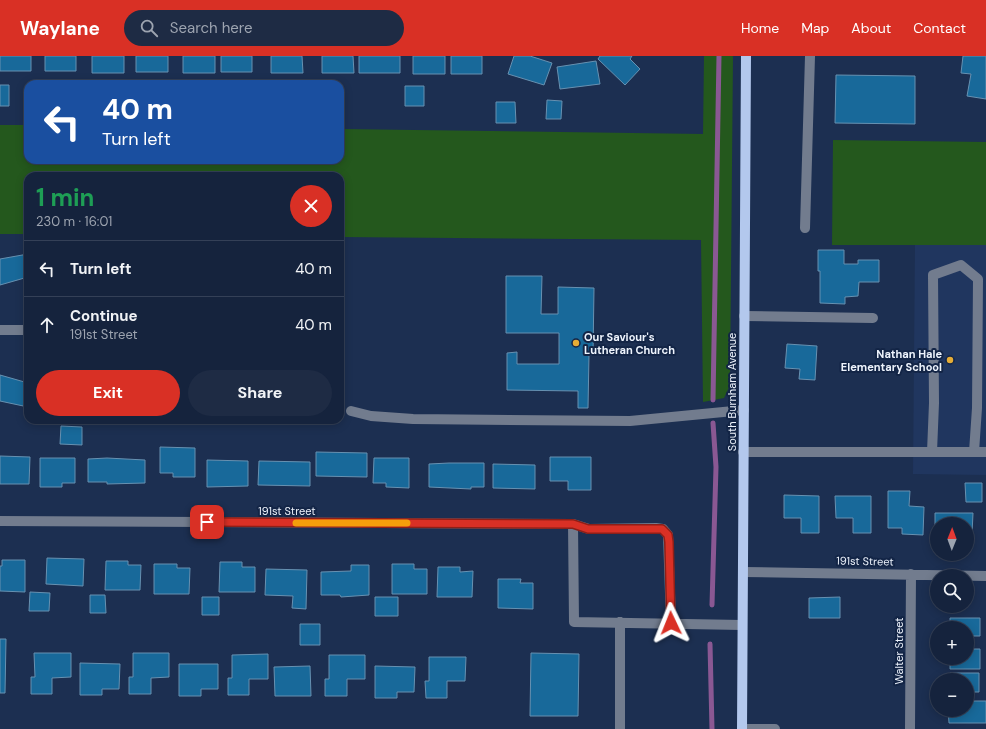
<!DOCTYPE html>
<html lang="en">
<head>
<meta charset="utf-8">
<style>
	:root { --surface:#15233d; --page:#1e2b44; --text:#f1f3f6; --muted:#9da4b0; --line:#344057; --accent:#d93025 }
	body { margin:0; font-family:"DM Sans",sans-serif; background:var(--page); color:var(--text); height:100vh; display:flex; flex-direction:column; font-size:15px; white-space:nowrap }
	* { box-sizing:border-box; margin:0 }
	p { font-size:13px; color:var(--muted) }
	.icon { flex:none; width:22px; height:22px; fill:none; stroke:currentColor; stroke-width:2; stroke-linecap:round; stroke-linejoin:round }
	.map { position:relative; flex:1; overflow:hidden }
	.drawer { position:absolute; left:24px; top:116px; width:320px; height:252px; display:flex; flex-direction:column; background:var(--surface); border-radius:12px; box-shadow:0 2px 10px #0003,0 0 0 1px var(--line) }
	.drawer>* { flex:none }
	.guide { position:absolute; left:24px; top:24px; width:320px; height:84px; border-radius:12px; box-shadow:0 2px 10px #0003,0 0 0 1px var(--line); background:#1a4fa0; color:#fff; overflow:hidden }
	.needle { width:26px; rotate:1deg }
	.controls { position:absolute; left:930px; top:461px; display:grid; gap:8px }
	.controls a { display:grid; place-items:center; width:44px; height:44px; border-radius:50%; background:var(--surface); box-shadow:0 2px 10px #0003,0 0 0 1px var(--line); font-size:20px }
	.pin { position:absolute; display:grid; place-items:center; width:34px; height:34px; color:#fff; margin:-17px; border-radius:8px; box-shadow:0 2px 6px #0006 }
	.me { position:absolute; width:44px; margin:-22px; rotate:358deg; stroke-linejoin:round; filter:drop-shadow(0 0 3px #0008) }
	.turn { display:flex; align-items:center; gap:14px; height:84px; padding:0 12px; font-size:18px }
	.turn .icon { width:52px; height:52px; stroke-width:2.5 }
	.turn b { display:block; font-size:28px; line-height:34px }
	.round { display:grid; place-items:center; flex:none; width:42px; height:42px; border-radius:21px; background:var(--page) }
	.headline { display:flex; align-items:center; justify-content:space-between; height:68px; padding:0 12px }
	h1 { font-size:24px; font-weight:700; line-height:30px; color:#1e9e55 }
	.primary-button { display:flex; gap:8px; margin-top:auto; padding:8px 12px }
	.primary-button a { flex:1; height:46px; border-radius:24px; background:var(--accent); color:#fff; font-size:16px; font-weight:700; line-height:46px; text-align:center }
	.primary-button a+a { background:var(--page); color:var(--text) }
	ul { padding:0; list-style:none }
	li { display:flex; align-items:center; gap:12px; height:56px; padding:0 12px; border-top:1px solid var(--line) }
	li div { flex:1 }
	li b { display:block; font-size:15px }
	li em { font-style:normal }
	header { display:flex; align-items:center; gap:24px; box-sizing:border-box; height:56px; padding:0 20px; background:var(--accent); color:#fff }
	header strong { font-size:19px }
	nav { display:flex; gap:22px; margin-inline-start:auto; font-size:14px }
	.search { width:280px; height:36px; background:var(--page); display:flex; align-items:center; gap:10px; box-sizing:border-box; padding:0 14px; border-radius:22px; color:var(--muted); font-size:15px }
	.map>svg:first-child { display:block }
</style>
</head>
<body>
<header>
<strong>Waylane</strong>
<div class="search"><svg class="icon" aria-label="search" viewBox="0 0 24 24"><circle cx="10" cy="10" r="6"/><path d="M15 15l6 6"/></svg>Search here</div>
<nav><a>Home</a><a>Map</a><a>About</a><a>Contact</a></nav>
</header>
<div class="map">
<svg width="986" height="673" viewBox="0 0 986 673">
	<rect width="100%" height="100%" fill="#1c2f51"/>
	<path fill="#20365f" d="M915,189H986V419L913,418Z"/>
	<path fill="#24581d" d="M704,0H733L730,329L724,342L703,346L701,184L340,181V120H28V178H0V69H28V104H340V73L703,78Z
		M833,84L986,86V189H832Z"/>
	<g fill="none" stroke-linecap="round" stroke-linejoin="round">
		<path stroke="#8a5893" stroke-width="5" d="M713,344L719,0
			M712,549L716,411L713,367
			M710,588L712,673"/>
	</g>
	<path fill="#18699a" stroke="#6791b1" d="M0,0H31V15H0Z
		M45,0H76V15H45Z
		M92,0H124V17H92Z
		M136,0H168V16H136Z
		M183,0H215V17H183Z
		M221,0H252V16H221Z
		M271,0H302L303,17H271Z
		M322,0H353L354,17H322Z
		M359,0H400V17H359Z
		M413,0H445V18H413Z
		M451,0H482V18H451Z
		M514,0H530L552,7L544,29L508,18Z
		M600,0H632L630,3L640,13L625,29L598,3Z
		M963,0H986V43L967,40L971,18L961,17Z
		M596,5L600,28L560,33L557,11Z
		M836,19L915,20V68L835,67Z
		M0,29H9V50H0Z
		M405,30H424V50H405Z
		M547,44L562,45L561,63H546Z
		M496,46H515L516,67H496Z
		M818,194H844V208H858V204H879V226H859L858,240L845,241V248L820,247V215H818Z
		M28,198V221L0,229V203Z
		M506,220H542L541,258H558V231L594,232L593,299H589L588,352H578V335L507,334V297L517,296V308H559V277H506Z
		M787,288L817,290L815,324L799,323L800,313L785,312Z
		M0,319L28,327V351L0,345Z
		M61,370L82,371V389L60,388Z
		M160,391L195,392V421H173V417H160Z
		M316,396L367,397V421L316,420Z
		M0,400L30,401L29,428H0Z
		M550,401H591V434H568V425H550Z
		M40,402H75V427H62V431H40Z
		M107,402L145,404V427L107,428V426H88V403Z
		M374,402H409V432L386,431V427H373Z
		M207,404L248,405V430L207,431Z
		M259,405L310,406V430L258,429Z
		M449,407H484V431H471V433L429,431V408Z
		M493,408L535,409V433L493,432Z
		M965,427H982V446H966Z
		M888,435H910L909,450L924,451L923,479L902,478V472H888Z
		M784,439L819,440V477H801V462H784Z
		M835,440H871V477H853V462H836Z
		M935,457H973L972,478H967V468H937V478H935Z
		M47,502L84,503L83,530L46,528Z
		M2,504H25V536L0,535V510H2Z
		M106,505H128V509H141L140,534H105Z
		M220,506H242V511H255V536H219Z
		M154,508H177V512H190L189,538H154Z
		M392,508H414V513H427V538H392Z
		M351,509H369V539L341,541L340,539H321V516L351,515Z
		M438,511H460V516L473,515L472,541H437Z
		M266,513L307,514L306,553L292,552L293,540L265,539Z
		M498,523H521L520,527H533V553L498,552Z
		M30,536L50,537L49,555H29Z
		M90,539H105L106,557H90Z
		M202,541H219V559H202Z
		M375,541H398V560H375Z
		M840,541V562H809V542Z
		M950,562H980V580H972V593H980V613H950V602H967V572H950Z
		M300,568H320V589H300Z
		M0,583H6L5,637H0Z
		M34,597H71V621L52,622V638H31V621H35Z
		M133,597H169V621L151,622V638H129V621H133Z
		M531,597L579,598L578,660H530Z
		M268,598V623H249V639H228V622H232V599Z
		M329,599H365V623H347V640H325V623H329Z
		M429,601H466L465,625H447V642H426L425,625H429Z
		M80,607L120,608L119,633H102V639H80Z
		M179,608H218V633H201V640H179Z
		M310,610L311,640H275L274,611Z
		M375,610L415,611L414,636H397V642H375Z
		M950,617H979V636H967V624H950Z
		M967,645H986V667H949L948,654H967Z"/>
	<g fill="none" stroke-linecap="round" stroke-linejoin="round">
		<path stroke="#727c8e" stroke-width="10" d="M805,172L810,0
			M744,260L873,262
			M0,274H28
			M351,355L371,360L413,363L630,365L744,354
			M743,396H986
			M932,396L934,347L933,219L961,209L978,223L977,352L974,396
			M0,465L573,468L589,473L656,472L663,473L668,479L671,567
			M573,468L574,566L742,569
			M743,516L986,520
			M620,673V566
			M742,673H775
			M910,673L911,518"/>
		<path stroke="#b3c8ed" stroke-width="10" d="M742,673L746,0"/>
	</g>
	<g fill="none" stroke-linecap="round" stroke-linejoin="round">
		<defs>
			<path id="route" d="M207,466L573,468L588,473H662L668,479L669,486L671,567"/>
		</defs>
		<use href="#route" stroke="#8d1f18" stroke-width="10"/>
		<use href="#route" stroke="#d93025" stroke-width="7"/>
		<path stroke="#f59e0b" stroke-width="7" d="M296,467H407"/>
	</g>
	<g fill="#e6ad36" stroke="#132546" stroke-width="1.5">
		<circle cx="576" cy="287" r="4"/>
		<circle cx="950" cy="304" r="4"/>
	</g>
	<g text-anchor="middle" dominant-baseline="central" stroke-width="4" stroke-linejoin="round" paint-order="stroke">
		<g font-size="11" font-weight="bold" fill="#edf3fc" stroke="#132546" text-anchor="start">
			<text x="584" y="281">Our Saviour's<tspan x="584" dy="13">Lutheran Church</tspan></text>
			<text x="942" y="298" text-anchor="end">Nathan Hale<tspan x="942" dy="13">Elementary School</tspan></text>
		</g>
		<g font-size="11" fill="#edf3fc" stroke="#132546">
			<text transform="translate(732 336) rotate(-90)">South Burnham Avenue</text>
			<text x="287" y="455">191st Street</text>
			<text transform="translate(865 505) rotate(1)">191st Street</text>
			<text transform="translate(899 595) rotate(-90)">Walter Street</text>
		</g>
	</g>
</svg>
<div class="controls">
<a><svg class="needle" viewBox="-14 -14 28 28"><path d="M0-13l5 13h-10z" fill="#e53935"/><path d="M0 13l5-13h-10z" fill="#9da4b0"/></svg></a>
<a><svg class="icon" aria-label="search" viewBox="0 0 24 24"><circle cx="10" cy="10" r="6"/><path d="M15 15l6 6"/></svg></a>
<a>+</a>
<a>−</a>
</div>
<div class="pin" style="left:207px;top:466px;background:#d93025"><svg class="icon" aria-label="arrive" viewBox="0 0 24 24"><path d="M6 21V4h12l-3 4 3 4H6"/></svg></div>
<svg class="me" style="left:671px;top:567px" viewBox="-20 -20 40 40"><path d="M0-17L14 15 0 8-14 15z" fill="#d93025" stroke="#fff" stroke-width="4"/></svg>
<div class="guide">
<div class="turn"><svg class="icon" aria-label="left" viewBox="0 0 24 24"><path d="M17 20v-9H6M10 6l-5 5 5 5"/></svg><div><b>40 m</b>Turn left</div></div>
</div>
<section class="drawer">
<div class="headline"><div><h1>1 min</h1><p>230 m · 16:01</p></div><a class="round" style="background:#d93025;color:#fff"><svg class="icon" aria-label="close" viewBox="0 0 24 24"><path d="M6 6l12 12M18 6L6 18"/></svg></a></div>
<ul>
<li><svg class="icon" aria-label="left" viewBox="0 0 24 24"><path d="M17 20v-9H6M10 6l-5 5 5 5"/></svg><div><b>Turn left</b></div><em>40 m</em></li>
<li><svg class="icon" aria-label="ahead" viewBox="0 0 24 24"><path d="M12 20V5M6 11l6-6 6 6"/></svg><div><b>Continue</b><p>191st Street</p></div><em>40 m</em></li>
</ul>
<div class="primary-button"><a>Exit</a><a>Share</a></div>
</section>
</div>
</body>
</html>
